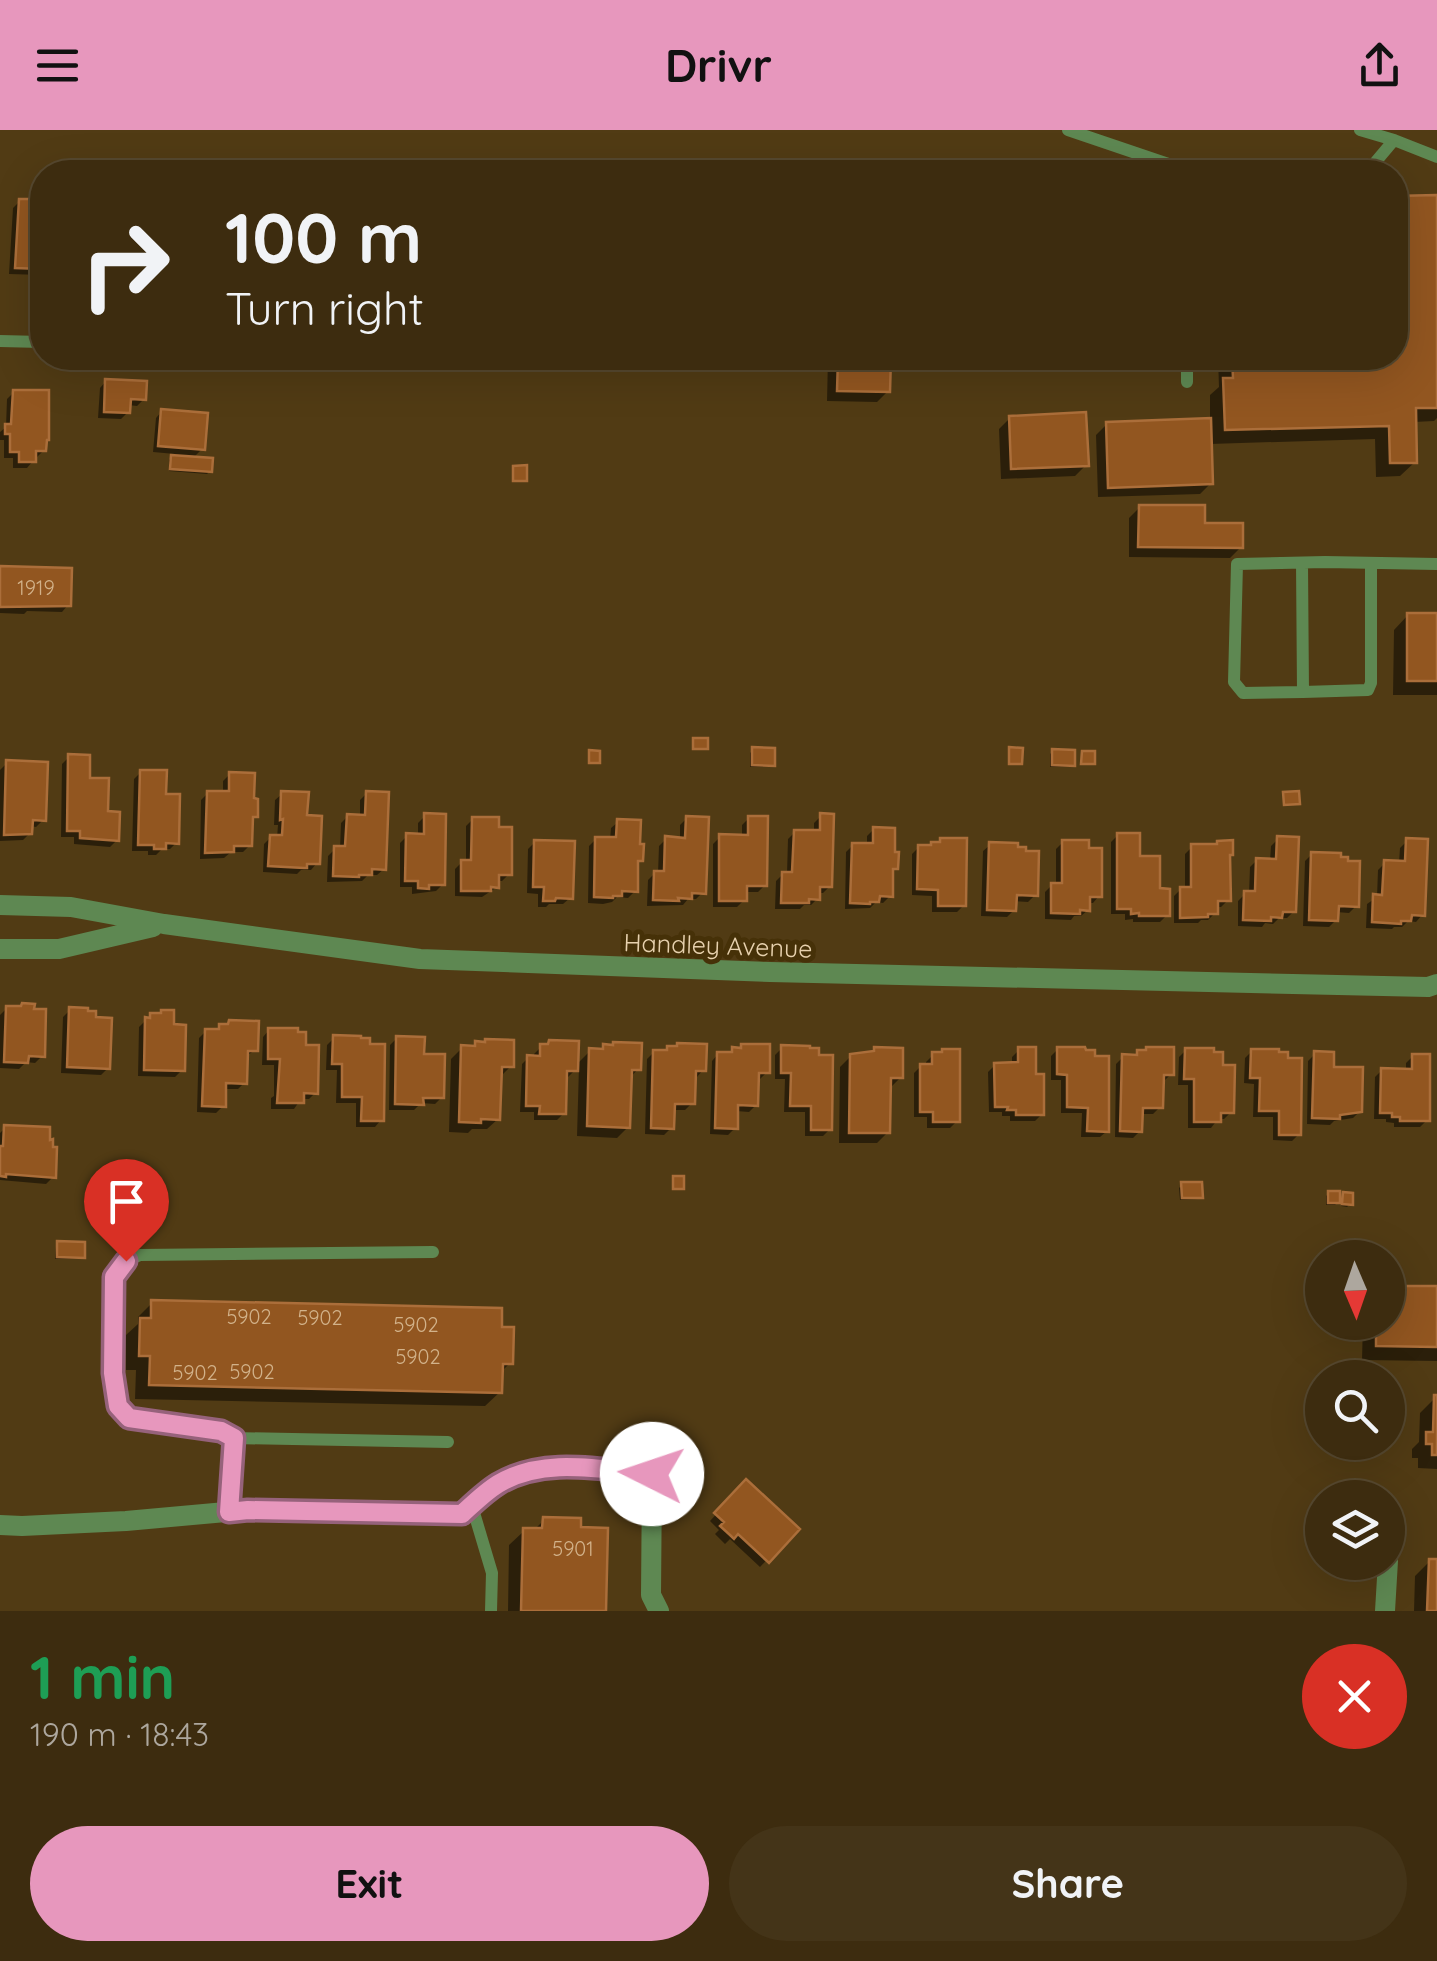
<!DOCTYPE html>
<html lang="en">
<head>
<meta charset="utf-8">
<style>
	:root { --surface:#3d2c0f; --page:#443418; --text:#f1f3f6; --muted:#ada79e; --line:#56482f; --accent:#e797bd }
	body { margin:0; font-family:Quicksand,sans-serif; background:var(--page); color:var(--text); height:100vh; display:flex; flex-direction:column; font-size:38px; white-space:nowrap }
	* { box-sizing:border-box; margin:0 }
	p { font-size:32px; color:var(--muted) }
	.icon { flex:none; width:55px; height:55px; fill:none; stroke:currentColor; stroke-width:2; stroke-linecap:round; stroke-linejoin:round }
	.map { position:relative; height:1481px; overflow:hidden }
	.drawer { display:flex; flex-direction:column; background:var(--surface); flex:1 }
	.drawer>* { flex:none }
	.hud { position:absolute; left:30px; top:30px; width:1378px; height:210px; border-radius:40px; box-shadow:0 10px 40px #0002,0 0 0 2px var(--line); background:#3d2c0f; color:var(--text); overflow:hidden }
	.needle { width:65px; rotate:178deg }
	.buttons { position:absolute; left:1305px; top:1110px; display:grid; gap:20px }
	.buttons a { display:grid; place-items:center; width:100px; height:100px; border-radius:50%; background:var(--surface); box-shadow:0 10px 40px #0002,0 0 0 2px var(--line); font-size:50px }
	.pin { position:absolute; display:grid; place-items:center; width:85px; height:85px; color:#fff; margin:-102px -42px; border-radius:50% 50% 50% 0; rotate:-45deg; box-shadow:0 0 10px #0007 }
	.pin .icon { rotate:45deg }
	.me { position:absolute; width:110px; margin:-55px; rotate:274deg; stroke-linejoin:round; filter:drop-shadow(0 0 8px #0008) }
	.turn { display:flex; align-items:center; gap:35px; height:210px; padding:0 30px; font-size:45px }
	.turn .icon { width:130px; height:130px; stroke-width:2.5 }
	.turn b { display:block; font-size:70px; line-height:85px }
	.round { display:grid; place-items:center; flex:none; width:105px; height:105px; border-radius:52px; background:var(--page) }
	.overview { display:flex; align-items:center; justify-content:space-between; height:170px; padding:0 30px }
	h1 { font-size:60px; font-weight:700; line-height:75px; color:#1e9e55 }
	.action { display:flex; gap:20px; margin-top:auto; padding:20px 30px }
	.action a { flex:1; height:115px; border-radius:60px; background:var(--accent); color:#111; font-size:40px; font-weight:700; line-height:115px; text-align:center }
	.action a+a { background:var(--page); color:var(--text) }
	header { display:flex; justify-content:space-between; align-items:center; height:130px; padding:0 30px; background:var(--accent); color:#111; font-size:45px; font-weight:700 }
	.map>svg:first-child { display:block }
</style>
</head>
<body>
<header><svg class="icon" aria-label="menu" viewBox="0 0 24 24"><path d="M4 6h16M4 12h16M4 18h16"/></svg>Drivr<svg class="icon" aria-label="share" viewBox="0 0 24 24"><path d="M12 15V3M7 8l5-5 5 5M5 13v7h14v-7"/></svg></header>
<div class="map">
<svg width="1437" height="1481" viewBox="0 0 1437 1481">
	<rect width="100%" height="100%" fill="#513b14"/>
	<path fill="#0007" d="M1437,67V288L1434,291L1414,292L1415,332L1400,346L1376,347L1375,309L1210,314L1211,353L1200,364L1098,367L1096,305L1107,294L1210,290V265L1219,257L1218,228H1395V69Z
		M20,71L42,72V145L9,144L13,78Z
		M828,228H889L888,261L877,272L827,271Z
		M106,251L144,269L137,276L128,275V282L121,289L98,288L100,258Z
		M14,262L44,320L37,327H33V331L27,338H13V328H4V310H0V302L6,297L7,269Z
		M162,281L202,319L192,329L210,341L207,344L169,341V330L175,324L153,322L156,288Z
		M1010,288L1086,335L1075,346L1001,349L999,299Z
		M1140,377L1203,395L1241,417L1230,428L1129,427V388Z
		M0,439L68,475L62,482L27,481L24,484L0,483Z
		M1408,485H1437V565H1393L1394,500Z
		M753,620L772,635L769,637H750V623Z
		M1053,621L1072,634L1070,637H1050V624Z
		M69,627L87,651L106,684L117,710L110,717L74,714V707H61L62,634Z
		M7,633L43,690L36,697L30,696V703L23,710L0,711V640Z
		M141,642L164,666L176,713L170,719H162L156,725H148V721H132L134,649Z
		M230,644L252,671L255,686L250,691V715L243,722H231L224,728L200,729L201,670L208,663L223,664V651Z
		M367,663L384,739L377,745H368L362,751L327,752L328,726L335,719H340L341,693L348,686L360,687V670Z
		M282,664L305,688L317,733L311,740H301L297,744L263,742L264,714L271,707L277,708L278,695H274L275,670Z
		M425,686L443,754L436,761L412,764V757H400V713L407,706H418V693Z
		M821,686L830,756L823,763H818V768L811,775H804L800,779H775L776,751L783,744H787L788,709L795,702L814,703V693Z
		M687,688L703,762L696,769H688L683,775L647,776L648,750L655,743H658L659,716L666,709L680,710V695Z
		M749,688L765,755L758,762H744V770L737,777H713V714L720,707H742V695Z
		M473,689L509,744L502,751H497V757L482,767L455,766V739L462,732H466V696Z
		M618,692L641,730L636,735L635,761L628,768L617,767L612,772L603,774L588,773L589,716L596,709L610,710L611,698Z
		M874,699L892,724L896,738L891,743L890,766L883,773L876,772L870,778L845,779L846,722L853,715L867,716V706Z
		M1118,705L1138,728L1167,785L1160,792H1133V789L1125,790V784H1111V712Z
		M1278,709L1294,781L1287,788H1279L1273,794L1265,793L1262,797L1238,796V771L1245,764H1249L1250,737L1257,730L1270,731L1271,716Z
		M941,710L964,775L957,782H932V766L912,765V724L919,717L937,714Z
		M1407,711L1422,785L1416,792L1408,791L1402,797H1394L1392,799L1366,798L1367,774L1377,767L1378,740L1385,733H1399L1400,718Z
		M535,712L570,768L563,774H549L546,777H538V764L527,763L528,719Z
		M1063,712L1099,766L1093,773H1088V780L1081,786H1074L1071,790L1045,789V762L1052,755H1056V719Z
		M990,715L1035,765L1028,772L1014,771V780L1007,787L981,786L983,721Z
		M1192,717L1228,727V770L1221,777H1215V783L1208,790H1201L1198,793H1174V766L1181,759H1185V724Z
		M1312,724L1356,776L1349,783L1336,782V790L1329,797L1303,796L1305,731Z
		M7,878L42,926L35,933L26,932L19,939L0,938V885Z
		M70,880L108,938L101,945L61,943L63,887Z
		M151,885L182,940L175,947L138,946L139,897Z
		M230,892L255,920L245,927V952L238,959H224L223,976L216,983L197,982L199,908L206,901L215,902Z
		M269,900L316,962L309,969H301L294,979H271V968L274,966V935H262L263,907Z
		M334,908L381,990L375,997H356V973H336L337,940H326L327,915Z
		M397,908L442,967L435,974L421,973L414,980H389L390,915Z
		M476,914L511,936L500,947L498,989L487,999H472L468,1003L449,1002L451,929L462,918H472Z
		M614,914L638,939L629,949L628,997L617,1008L577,1006L579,936L568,947H565L564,983L557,990H534V982H520L522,934L528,928H534V924L541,917L575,936L590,921H600L605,917Z
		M742,916L767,942L760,949H757L756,975L749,982L736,981L735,998L728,1005L710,1004L712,931L718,924H729Z
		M668,918L703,940L697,947H693L692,973L685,980H672L671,998L664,1005L645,1004L647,929L654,922H665Z
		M782,918L830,999L823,1006H805V982H784L785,949H775V925Z
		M1058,919L1107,1001L1100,1007H1081L1082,983H1061V950H1051V926Z
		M1147,919L1171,944L1164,951H1161L1160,977L1153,984H1140V1001L1133,1008L1115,1007L1116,934L1123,927H1133Z
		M875,920L901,947L888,960V1002L877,1013H839L840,937L851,926L871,924Z
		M1019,920L1034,946L1042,984L1035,991H1010V986H1002V982H989L988,942L995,935H1012V927Z
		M1186,920L1231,982L1224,989H1218L1211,998H1188V955H1178L1179,927Z
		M943,921L957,991L950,998H927V987H914V943L921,936H926V932L933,925H939Z
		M1252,921L1299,1004L1292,1011L1273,1010V987H1253L1254,954L1244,953L1245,928Z
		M1315,924L1331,939L1360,981L1353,988L1334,991L1330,995L1307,994L1308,931Z
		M1413,926L1427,990L1420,997H1394V993L1386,992V989H1374L1375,947L1382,940L1406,941V933Z
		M5,998L53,1047L46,1054L0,1050V1003Z
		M1182,1055L1200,1066L1198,1069L1180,1070L1179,1058Z
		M1329,1063L1338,1071L1344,1065L1350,1074L1347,1077L1341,1076V1069L1335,1075H1326V1066Z
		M58,1114L82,1126L80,1129H55L56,1117Z
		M1388,1158L1437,1159V1231L1362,1230L1363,1192H1388Z
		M152,1173L499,1199L510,1233L500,1243V1262L485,1276L135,1269L136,1240H126V1205L138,1194V1187Z
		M1435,1268H1437V1339L1418,1338V1328H1412V1319L1419,1312L1420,1283Z
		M746,1352L796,1399L760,1437L730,1409L725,1414L715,1404L719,1400L710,1391Z
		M544,1390L603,1481H508L509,1415L524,1401H533Z
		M1430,1431H1437V1481H1414L1415,1446Z"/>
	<path fill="#925620" stroke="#ab6e3a" stroke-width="2.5" d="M1437,65V278H1416L1417,333H1390L1389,296L1225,300L1223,248H1233L1232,228H1395V66Z
		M19,69H42V139L15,138Z
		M838,228H891L890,262L837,261Z
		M105,249L147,251L146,270L131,269L130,283L104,282Z
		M13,260H49V310H47L46,321H36V332H19V322H10V304H5V294H11Z
		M161,279L208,283L205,320L158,316Z
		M1086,282L1089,336L1011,339L1009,286Z
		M1211,288L1213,354L1108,358L1106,292Z
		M171,325L213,328L212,342L170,339Z
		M527,335V351H513V336Z
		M1139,375H1205V393H1243V418L1138,417Z
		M0,436L72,438L71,476L0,477Z
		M1407,483H1437V551H1407Z
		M693,608H708V619H693Z
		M752,617L775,618V636L752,635Z
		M1009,617L1023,618L1022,634H1009Z
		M1052,619L1075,620V636L1052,635Z
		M589,620L600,621V633H589Z
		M1082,621H1095V634H1081Z
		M68,624L90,625V648H109L108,681L120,682L119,711L80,708V701H67Z
		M6,630L48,632L46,691L33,690L32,704L4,705Z
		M140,640H167L166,664H180L179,714L166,713V719H154V715H138Z
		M229,642L255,643L254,668L258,669V687H253L252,716H234V722L205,723L207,661H229Z
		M281,661L309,662L307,685L322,686L320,734H307V738H304L268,736L270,705H282L283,689L280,690Z
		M366,661L389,662L386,740L372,739V745H359V747L333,746L334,716H345L347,684L365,685Z
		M1299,661L1300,674L1284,675L1283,662Z
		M424,683L446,684L445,755H429V759L418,758V751H405L406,703L424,704Z
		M820,683L834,684L832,757H820V770L809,769V773H781L782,742H792L794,700H820Z
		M686,686L709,687L706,764L692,763V769L678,768L679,771L653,770L654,741H664L665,706L685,708Z
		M748,686H768L767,756H747V771H719V704L748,705Z
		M472,687H499V697H512V745H499V758L491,757V761H461V730H471Z
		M617,689L641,690L640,714H644L643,731H638V762L622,761V766H613V768L594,767L595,707H616Z
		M873,697L895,698V722H899L898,739H893V767L880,766L879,772H870V774L850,773L852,713H873Z
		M1117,703H1140V726H1160V758L1170,759V786H1139V783L1131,784V779H1117Z
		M1277,706L1299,707L1296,782H1283L1282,788L1271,787V791L1243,790L1244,761H1255L1256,728L1276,729Z
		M940,708H967L966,776H938V760L917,759L918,715H931V712H940Z
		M1406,708L1428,709L1425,786L1412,785L1411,791H1401V794L1372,792L1373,764L1382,765L1384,730L1405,731Z
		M534,710L575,711L573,769L556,768L555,771H543L544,757H533Z
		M1062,710H1089V718H1102V767H1090V781L1080,780V784L1051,783V753H1062Z
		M1233,710V725H1230L1231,771H1218V784H1208V787L1180,788V757H1191V714H1217V711Z
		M989,712L1018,713V717H1026V721H1039L1038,766L1017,765L1016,781L987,780Z
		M1311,722L1341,723V727H1348V731H1360L1359,777L1339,776L1338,791L1309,790Z
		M22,873L35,874L34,879H46L45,927L29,926L28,933L4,932L6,876H21Z
		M69,877L88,878V881H96V887L112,888L110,939L67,937Z
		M161,880H174V894L186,895L185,941L144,940L145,887L150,888V883H161Z
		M229,890L259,891L258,921H248L247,954L226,953V977L202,976L205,899H219V894H228Z
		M268,898H298V902H306V915H319L318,964L304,963V973H277L280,929H268Z
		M333,905L361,906V908H370V914H385L384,991H361L362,967H342V934H332Z
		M396,906L425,907L424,924H445L444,968H423L424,975L395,974Z
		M485,909L514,910V937H502L500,990L481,989V993L459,992L461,915L475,916V911L485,912Z
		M549,910L579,911L578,941H567L566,984H539L540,976H526L527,925L540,926V914H548Z
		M613,912L642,913L641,940H632L630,998L587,996L589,918L603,919V914L613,915Z
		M677,913L707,914L706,941H696L695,974H675L674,999L651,998L653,920H667V916H677Z
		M741,914H770V943H759L758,976L738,975V999L715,998L717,922H732V917L741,918Z
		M781,915L810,916V918H819V925H833L832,1000H811V976H790L791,943H781Z
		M874,917L903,918V948H891L890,1003H849L850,924L874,921Z
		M1018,917H1036V944H1044V985H1016V980H1007L1008,977H995L994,933L1018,932Z
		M1057,917H1085L1086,920H1095V926H1109V1002L1087,1001L1088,978L1067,977V945L1057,944Z
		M1146,917H1174V945H1164L1163,978H1143L1142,1002L1120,1001L1122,924L1137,925V920H1146Z
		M1185,918H1214V922H1223V935H1235L1234,983H1221V992H1194V949H1184Z
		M942,919H960V992H933V982H920V934H932V922H942Z
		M1251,919H1279V922H1288V928H1302L1301,1005H1279V981H1259L1260,948H1250Z
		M1314,921L1334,922V937H1363L1362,982L1340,985V989L1312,988Z
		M1412,924H1430V991H1400V987H1392V983H1380L1381,938L1412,939Z
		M4,995L50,997V1010L53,1009V1017H57L56,1048L6,1044V1047L0,1046V1016H3Z
		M673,1046H684V1059H673Z
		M1181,1052H1202L1203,1068H1182Z
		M1328,1061H1340V1073H1328Z
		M1343,1062L1353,1063V1075L1342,1074Z
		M57,1111L85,1112V1128L57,1127Z
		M1388,1156H1437V1217L1376,1216V1192H1388Z
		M151,1170L502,1178V1197H514L513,1234H503L502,1263L149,1255L150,1226H139L140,1188H151Z
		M1434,1265H1437V1325H1432V1314H1426V1302H1433Z
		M746,1349L800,1399L769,1433L738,1404L734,1409L730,1405L720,1396L724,1392L714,1383Z
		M543,1387L581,1388V1397L608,1398L606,1481H521L523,1398H542Z
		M1429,1429H1437V1481H1427Z"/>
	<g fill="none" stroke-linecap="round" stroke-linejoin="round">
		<path stroke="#5e8852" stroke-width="12" d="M1068,0L1186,40L1202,42
			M1360,0L1394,10L1437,27
			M1359,42L1373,35L1394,10
			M0,211L42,212
			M1187,228V252
			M1302,433L1303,562L1243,563L1234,552L1237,434L1325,432L1437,434
			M1303,562L1368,560L1371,553V433
			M234,1308L448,1312
			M472,1376L492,1443L491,1481
			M229,1382L234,1308L221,1301L129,1287L118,1276L113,1243L114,1147L126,1131L140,1125L433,1122"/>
		<path stroke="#5e8852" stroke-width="20" d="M0,775L71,777L164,794L420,829L770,842L1428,857L1437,854
			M0,819H59L153,797
			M0,1395L22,1396L126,1391L248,1380L462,1384C473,1374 485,1362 498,1354C544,1326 601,1340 652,1344L651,1465L659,1481
			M1385,1481L1388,1431"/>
	</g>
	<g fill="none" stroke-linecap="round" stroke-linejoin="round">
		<defs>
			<path id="route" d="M126,1131L114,1147L113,1243L118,1276L129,1288L221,1301L234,1308L229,1382L248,1380L462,1384C473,1374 485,1362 498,1354C544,1326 602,1340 652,1344"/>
		</defs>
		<use href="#route" stroke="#96627b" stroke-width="25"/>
		<use href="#route" stroke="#e797bd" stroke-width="18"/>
	</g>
	<g text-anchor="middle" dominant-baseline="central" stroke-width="10" stroke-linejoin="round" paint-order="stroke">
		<g font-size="20" fill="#d2b28a">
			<text x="36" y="457">1919</text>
			<text x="249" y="1186">5902</text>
			<text x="320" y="1187">5902</text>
			<text x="416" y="1194">5902</text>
			<text x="418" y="1226">5902</text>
			<text x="252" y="1241">5902</text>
			<text x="195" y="1242">5902</text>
			<text x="573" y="1418">5901</text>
		</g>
		<g font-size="25" fill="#e7d1ae" stroke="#463108">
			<text transform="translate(718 815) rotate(2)">Handley Avenue</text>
		</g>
	</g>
</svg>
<div class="buttons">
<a><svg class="needle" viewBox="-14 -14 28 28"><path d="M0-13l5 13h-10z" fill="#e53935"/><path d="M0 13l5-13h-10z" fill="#ada79e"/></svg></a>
<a><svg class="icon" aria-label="search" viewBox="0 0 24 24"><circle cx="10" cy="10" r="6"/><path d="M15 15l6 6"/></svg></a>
<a><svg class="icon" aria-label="layers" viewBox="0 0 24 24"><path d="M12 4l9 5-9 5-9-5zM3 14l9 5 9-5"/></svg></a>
</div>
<div class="pin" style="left:126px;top:1131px;background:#d93025"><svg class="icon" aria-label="arrive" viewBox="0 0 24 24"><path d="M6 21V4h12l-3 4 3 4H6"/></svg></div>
<svg class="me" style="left:652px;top:1344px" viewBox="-20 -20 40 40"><circle r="19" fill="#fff"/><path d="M0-13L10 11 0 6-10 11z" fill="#e797bd"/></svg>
<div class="hud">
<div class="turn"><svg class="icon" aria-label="right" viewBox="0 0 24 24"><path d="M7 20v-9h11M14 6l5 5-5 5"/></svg><div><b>100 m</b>Turn right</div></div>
</div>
</div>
<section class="drawer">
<div class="overview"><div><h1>1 min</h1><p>190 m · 18:43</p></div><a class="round" style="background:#d93025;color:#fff"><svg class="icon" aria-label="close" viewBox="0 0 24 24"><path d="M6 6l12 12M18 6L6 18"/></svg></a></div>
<div class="action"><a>Exit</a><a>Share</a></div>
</section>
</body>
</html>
